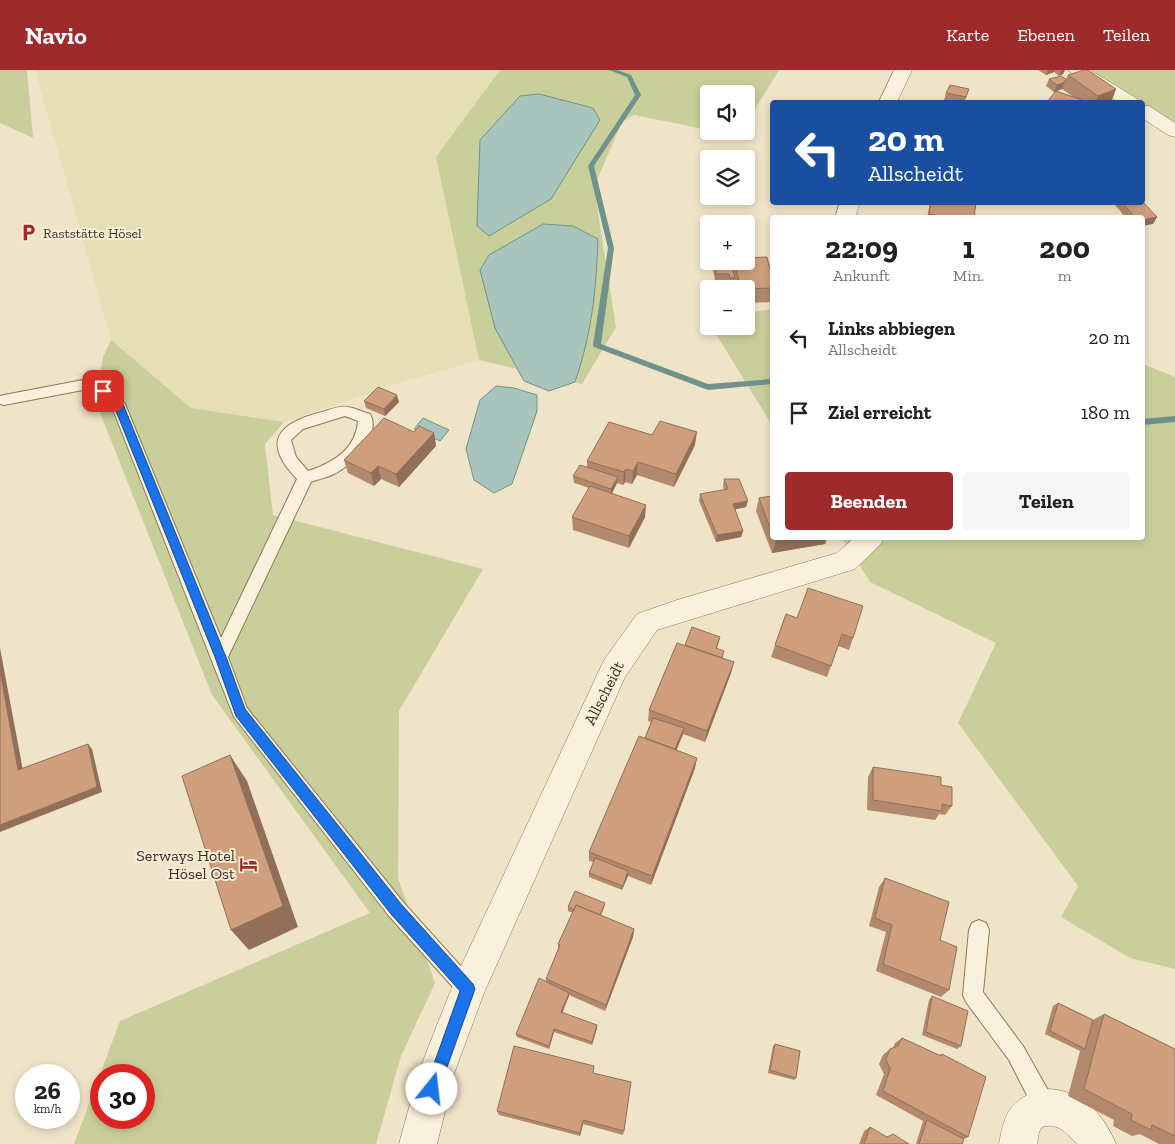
<!DOCTYPE html>
<html lang="de">
<head>
<meta charset="utf-8">
<style>
	:root { --surface:#fff; --page:#f6f6f6; --text:#202124; --muted:#757577; --accent:#9e2a2b }
	body { margin:0; font-family:"Zilla Slab",serif; background:var(--page); color:var(--text); height:100vh; display:flex; flex-direction:column; font-size:19px; white-space:nowrap }
	* { box-sizing:border-box; margin:0 }
	p { font-size:16px; color:var(--muted) }
	.icon { flex:none; width:28px; height:28px; fill:none; stroke:currentColor; stroke-width:2; stroke-linecap:round; stroke-linejoin:round }
	.map { position:relative; flex:1; overflow:hidden }
	.side { position:absolute; left:770px; top:145px; width:375px; height:325px; display:flex; flex-direction:column; background:var(--surface); border-radius:5px; box-shadow:0 2px 8px #0003 }
	.side>* { flex:none }
	.guide { position:absolute; left:770px; top:30px; width:375px; height:105px; border-radius:5px; box-shadow:0 2px 8px #0003; background:#1a4fa0; color:#fff; overflow:hidden }
	.controls { position:absolute; left:700px; top:15px; display:grid; gap:10px }
	.controls a { display:grid; place-items:center; width:55px; height:55px; border-radius:5px; background:var(--surface); box-shadow:0 2px 8px #0003; font-size:25px }
	.speed { position:absolute; left:15px; top:994px; display:flex; gap:10px; font-size:25px; font-weight:700; text-align:center }
	.speed>* { display:grid; place-content:center; width:65px; height:65px; border-radius:50%; background:var(--surface); box-shadow:0 2px 8px #0003; line-height:1 }
	.speed small { font-size:12px; font-weight:400 }
	.speed .limit { border:8px solid #d22; background:#fff; color:#111 }
	.pin { position:absolute; display:grid; place-items:center; width:42px; height:42px; color:#fff; margin:-21px; border-radius:10px; box-shadow:0 2px 8px #0006 }
	.me { position:absolute; width:55px; margin:-28px; rotate:16deg; stroke-linejoin:round; filter:drop-shadow(0 0 4px #0008) }
	.turn { display:flex; align-items:center; gap:18px; height:105px; padding:0 15px; font-size:22px }
	.turn .icon { width:65px; height:65px; stroke-width:2.5 }
	.turn b { display:block; font-size:35px; line-height:42px }
	.eta { display:flex; justify-content:space-evenly; align-items:center; height:85px; text-align:center }
	.eta b { font-size:30px; font-weight:700; line-height:35px }
	.button { display:flex; gap:10px; margin-top:auto; padding:10px 15px }
	.button a { flex:1; height:58px; border-radius:5px; background:var(--accent); color:#fff; font-size:20px; font-weight:700; line-height:58px; text-align:center }
	.button a+a { background:var(--page); color:var(--text) }
	ul { padding:0; list-style:none }
	li { display:flex; align-items:center; gap:15px; height:75px; padding:0 15px }
	li div { flex:1 }
	li b { display:block; font-size:19px }
	li em { font-style:normal }
	header { display:flex; align-items:center; gap:30px; box-sizing:border-box; height:70px; padding:0 25px; background:var(--accent); color:#fff }
	header strong { font-size:24px }
	nav { display:flex; gap:28px; margin-inline-start:auto; font-size:18px }
	.map>svg:first-child { display:block }
</style>
</head>
<body>
<header>
<strong>Navio</strong>
<nav><a>Karte</a><a>Ebenen</a><a>Teilen</a></nav>
</header>
<div class="map">
<svg width="1175" height="1074" viewBox="0 0 1175 1074">
	<rect width="100%" height="100%" fill="#f0e4c8"/>
	<path fill="#e6deb5" d="M35,0H500L436,87L479,290L406,311L284,352L191,338L111,270Z"/>
	<path fill="#c9cf9b" fill-rule="evenodd" d="M0,0H27L33,68L0,53Z
		M500,0H779L746,54V24H709V60L634,45L622,52L594,117L616,257L582,314L479,290L436,87Z
		M1087,0H1175V55L1143,35L1142,32H1139Z
		M772,239V355L711,256H746V243Z
		M111,270L191,338L284,352L265,374L273,445L483,499L399,641L398,808L435,913L401,986L376,1074H74L120,951L370,843L212,625L95,330L103,287ZM101,1005H144V1048H101Z
		M1143,294L1175,307V899L1130,888L1061,847L1078,816L958,653L996,573L870,512L842,468H1142Z"/>
	<path fill="#a9c4bc" stroke="#6f938a" d="M539,24L593,38L600,50L551,129L489,166L477,156L480,70L520,26Z
		M543,154L573,156L598,169C596,222 592,262 575,312L549,321L524,311L495,258L480,200L489,185Z
		M496,316L514,318L537,325V341L512,414L494,423L474,410L466,379L480,330Z
		M423,348L449,360L440,371L414,359Z"/>
	<g fill="none" stroke-linecap="round" stroke-linejoin="round">
		<path fill="#6f938a" fill-rule="evenodd" d="M609,0H617L631,5L641,25L594,96L614,178L601,274L708,314L772,309V314L708,320L594,277L593,275L608,178L588,96L635,25L627,7Z
			M1175,346V352L1142,355V349Z"/>
		<defs>
			<path id="lane" d="M83,310L108,317L125,334L221,568L297,409C261,372 278,353 322,342C329,340 340,335 348,337C355,338 363,342 370,344C382,365 351,396 334,404C326,408 318,409 311,412L228,587L247,638L403,832L475,912L478,919L475,926L468,929L461,926L389,846L234,647L112,337L98,325L83,320L4,335L0,334V326L4,325ZM345,346L358,351C356,379 333,393 308,401L296,387L291,370L303,359Z
				M979,850L986,853L989,860L983,922L1023,976L1053,1029L1056,1037L1053,1045L1045,1048L1037,1045L1009,990L966,932L963,925L969,860L972,853Z"/>
			<path id="street" d="M894,0H912L897,32H879Z
				M1069,0H1090L1136,28L1139,32H1118L1072,4Z
				M1142,35L1149,36L1175,53V67L1168,65L1142,48Z
				M840,132H860L855,148H835Z
				M854,468H884L880,475L855,499L657,560L625,607L484,923L455,1001L437,1074H399L419,1001L456,907L604,590L637,544L677,530L837,483Z
				M1040,1019C1078,1017 1102,1040 1116,1074H1077C1067,1063 1057,1052 1042,1057L1039,1062L1037,1074H999C1005,1042 1009,1032 1040,1019Z"/>
		</defs>
		<use href="#lane" stroke="#8d765c" stroke-width="2"/>
		<use href="#street" stroke="#8d765c" stroke-width="1"/>
		<use href="#lane" fill="#faf1dc" fill-rule="evenodd"/>
		<use href="#street" fill="#faf1dc" fill-rule="evenodd"/>
	</g>
	<path fill="#b2896c" fill-rule="evenodd" d="M1038,0H1065L1063,4L1059,6L1054,2L1046,5Z
		M1068,5L1116,19L1111,32H1047L1055,22H1054L1046,16L1049,9H1066ZM1062,19L1074,27L1056,21Z
		M946,23L967,26L964,32H955L944,30Z
		M930,132H976L974,148H927Z
		M1117,132H1142L1157,147L1153,154L1142,148H1126L1115,135Z
		M751,188L772,208V232L746,233V219H735L734,215H729L728,211H715L713,199L714,192L746,191Z
		M364,331L399,332L385,346L366,338Z
		M414,362L434,363L436,376L399,417L381,409L374,416L348,403L344,390Z
		M652,365L695,375L674,417L637,405L632,414L625,412L623,415L617,413L612,423L645,447L629,478L573,460L572,447L589,418L574,413L573,406L587,397V391Z
		M724,409L746,437L735,439L743,461L741,467L716,472L699,431L700,424L724,420L723,416Z
		M772,426V468H827L825,474L772,483L756,441L759,428Z
		M786,544L853,568L849,580L838,576L827,607L771,587L775,575Z
		M720,567L717,579L722,588L734,592L731,603L705,672L683,664L676,680L695,698L651,815L628,806L622,820L589,807V803L594,792L589,791V782L645,668L651,652L648,651L649,640L685,575Z
		M873,697L941,715L952,736L945,745L939,744L935,750L867,740L868,707Z
		M885,808L940,870L949,920L941,927L876,901L886,862L869,856L879,817Z
		M605,833L604,837L601,845L634,859L633,867L605,941L569,925L562,943L597,955V958L592,975L554,962L549,979L517,967L516,964L546,911V909L558,879V874L573,843L568,841V837Z
		M932,926L961,976L957,979L922,965L929,930Z
		M1058,933L1093,950L1104,944L1175,979V1074H1159L1140,1064L1132,1066L1113,1056L1114,1050L1068,1026L1080,981L1045,964L1053,936Z
		M902,968L939,985L942,984L968,1067L964,1069L962,1074H916L923,1051L876,1025L884,1004L879,994L883,985L890,979L893,978L895,973Z
		M775,974L796,1008L794,1010L768,1003L773,976Z
		M594,1003L624,1061L623,1065L583,1054L580,1066L499,1045L497,1041Z
		M870,1057L887,1067L909,1074H859L864,1061Z"/>
	<path fill="#916f58" d="M1048,0H1055L1054,2L1046,5Z
		M1061,0H1065L1063,4L1059,6Z
		M1065,12L1062,19L1054,22L1057,15Z
		M1116,19L1111,32H1095L1098,26Z
		M1157,147L1153,154L1142,156V150Z
		M397,325L399,332L385,346L384,339Z
		M697,362L695,375L674,417L676,404Z
		M434,363L436,376L399,417L396,404Z
		M638,392L637,405L632,414L633,401Z
		M378,396L381,409L374,416L371,403Z
		M626,399L625,412L623,415L624,402Z
		M618,407L617,413L611,425V419Z
		M748,431L746,437L732,440L733,434Z
		M646,435L645,447L629,478V466Z
		M743,461L741,467L716,472L717,465Z
		M793,468H827L825,474L772,483L776,471Z
		M0,578L24,706L18,700L0,601Z
		M734,592L731,603L705,672L707,661Z
		M684,658L683,664L673,689V684Z
		M88,674L92,679L102,722L0,762V755Z
		M230,685L247,711L298,857L249,880L231,860Z
		M697,688L695,698L651,815L652,806Z
		M628,801V806L622,820L623,816Z
		M605,833L604,837L598,852V848Z
		M634,859L633,867L605,941L606,935Z
		M569,923V926L561,946V942Z
		M597,955V958L592,975V972Z
		M554,959V962L549,979V976Z
		M583,1050V1054L580,1066V1063Z"/>
	<path fill="#cf9f7d" stroke="#916f58" d="M1084,0H1088L1116,19L1098,26L1068,5Z
		M1061,6L1066,9L1065,12L1057,15L1049,9Z
		M950,15L969,19L966,27L946,23Z
		M1056,21L1082,30L1081,32H1047Z
		M1142,131L1157,147L1142,150V148H1132L1130,146L1133,145L1122,132H1142Z
		M931,132H976L974,148H950L929,144Z
		M746,170L751,188H746Z
		M767,187L772,208V218L746,219H741L734,191H746V188Z
		M731,191H734L735,195H732L735,208H730L729,204H716L714,192Z
		M378,317L397,325L384,339L364,331Z
		M384,348L414,362L419,356L434,363L396,404L378,396L371,403L344,390Z
		M660,351L697,362L676,404L638,392L633,401L626,399L624,402L587,391L609,352L652,365Z
		M580,395L618,407L611,419L573,406Z
		M724,409H739L748,431L733,434L743,461L717,465L700,424L728,419Z
		M590,416L646,435L629,466L572,447Z
		M772,426V463L759,428Z
		M774,468H793L776,471Z
		M808,518L863,536L853,568L842,564L831,596L775,575L786,544L797,548Z
		M692,557L720,567L716,578L724,581L722,588L685,575Z
		M677,573L734,592L707,661L649,640Z
		M0,601L18,700L88,674L97,717L0,755Z
		M653,648L684,658L675,679L645,668Z
		M639,666L697,688L652,806L589,782Z
		M230,685L283,836L231,860L182,706Z
		M873,697L941,707V715L952,717V736L942,734V741L873,730Z
		M595,788L628,801L623,816L589,803Z
		M885,808L949,832L940,870L957,877L949,920L883,894L892,855L875,848Z
		M575,821L605,833L600,845L576,835L574,840L568,837Z
		M576,835L634,859L606,935L546,909L560,875L558,874Z
		M539,908L569,923L561,942L597,955L592,972L554,959L549,976L516,964Z
		M932,926L968,941L961,976L926,962Z
		M1058,933L1093,950L1085,979L1050,961Z
		M1104,944L1175,979V1066L1152,1055L1151,1060L1131,1050L1132,1044L1084,1019Z
		M902,968L941,986L942,984L986,1007L968,1067L883,1021L890,999L886,989L890,979L898,976Z
		M775,974L800,981L796,1008L770,1000Z
		M514,976L594,996L593,1003L631,1012L624,1061L583,1050L580,1063L497,1041Z
		M927,1050L964,1069L962,1074H919Z
		M870,1057L887,1067L893,1064L909,1074H864Z"/>
	<path fill="#1a73e8" stroke="#114b97" d="M103,318L123,334L226,587L245,639L401,834L473,914L475,919L437,1025L432,1027L427,1025L425,1019L460,921L391,844L236,646L215,587L114,336L98,321Z"/>
	<defs>
		<symbol id="parking-bare" viewBox="-9 -9 18 18"><path d="M-3.5-5.5H1a3.5 3.5 0 0 1 0 7H-1V5.5H-3.5ZM-1-3.4V-.6H.8a1.4 1.4 0 0 0 0-2.8Z" fill="#9e2a2b" stroke="#f7eed8" stroke-width="2.5" paint-order="stroke"/></symbol>
		<symbol id="hotel-bare" viewBox="-9 -9 18 18"><path d="M-6-4.5h1.5V1H6V5H4.5V3h-9V5H-6ZM-4 0a1.8 1.8 0 1 1 3.6 0ZM.5 0V-2.5h3Q6-2.5 6 0Z" fill="#9e2a2b" stroke="#f7eed8" stroke-width="2.5" paint-order="stroke"/></symbol>
	</defs>
	<g fill-rule="evenodd">
		<use href="#parking-bare" x="16" y="150" width="25" height="25"/>
		<use href="#hotel-bare" x="236" y="782" width="25" height="25"/>
	</g>
	<g text-anchor="middle" dominant-baseline="central" stroke-width="4" stroke-linejoin="round" paint-order="stroke">
		<g font-size="14" fill="#3d2e20" stroke="#f7eed8" text-anchor="start">
			<text x="43" y="163">Raststätte Hösel</text>
		</g>
		<g font-size="16" fill="#3d2e20" stroke="#f7eed8">
			<text transform="translate(604 623) rotate(-63)">Allscheidt</text>
		</g>
		<g font-size="16" fill="#3d2e20" stroke="#f7eed8" text-anchor="end">
			<text x="235" y="785">Serways Hotel<tspan x="235" dy="18">Hösel Ost</tspan></text>
		</g>
	</g>
</svg>
<div class="controls">
<a><svg class="icon" aria-label="sound" viewBox="0 0 24 24"><path d="M4 9h4l5-4v14l-5-4H4zM17 9q2 3 0 6"/></svg></a>
<a><svg class="icon" aria-label="layers" viewBox="0 0 24 24"><path d="M12 4l9 5-9 5-9-5zM3 14l9 5 9-5"/></svg></a>
<a>+</a>
<a>−</a>
</div>
<div class="speed"><div>26<small>km/h</small></div><div class="limit">30</div></div>
<div class="pin" style="left:103px;top:321px;background:#d93025"><svg class="icon" aria-label="arrive" viewBox="0 0 24 24"><path d="M6 21V4h12l-3 4 3 4H6"/></svg></div>
<svg class="me" style="left:432px;top:1019px" viewBox="-20 -20 40 40"><circle r="19" fill="#fff"/><path d="M0-13L10 11 0 6-10 11z" fill="#1a73e8"/></svg>
<div class="guide">
<div class="turn"><svg class="icon" aria-label="left" viewBox="0 0 24 24"><path d="M17 20v-9H6M10 6l-5 5 5 5"/></svg><div><b>20 m</b>Allscheidt</div></div>
</div>
<section class="side">
<div class="eta">
<div><b>22:09</b><p>Ankunft</p></div>
<div><b>1</b><p>Min.</p></div>
<div><b>200</b><p>m</p></div>
</div>
<ul>
<li><svg class="icon" aria-label="left" viewBox="0 0 24 24"><path d="M17 20v-9H6M10 6l-5 5 5 5"/></svg><div><b>Links abbiegen</b><p>Allscheidt</p></div><em>20 m</em></li>
<li><svg class="icon" aria-label="arrive" viewBox="0 0 24 24"><path d="M6 21V4h12l-3 4 3 4H6"/></svg><div><b>Ziel erreicht</b></div><em>180 m</em></li>
</ul>
<div class="button"><a>Beenden</a><a>Teilen</a></div>
</section>
</div>
</body>
</html>
